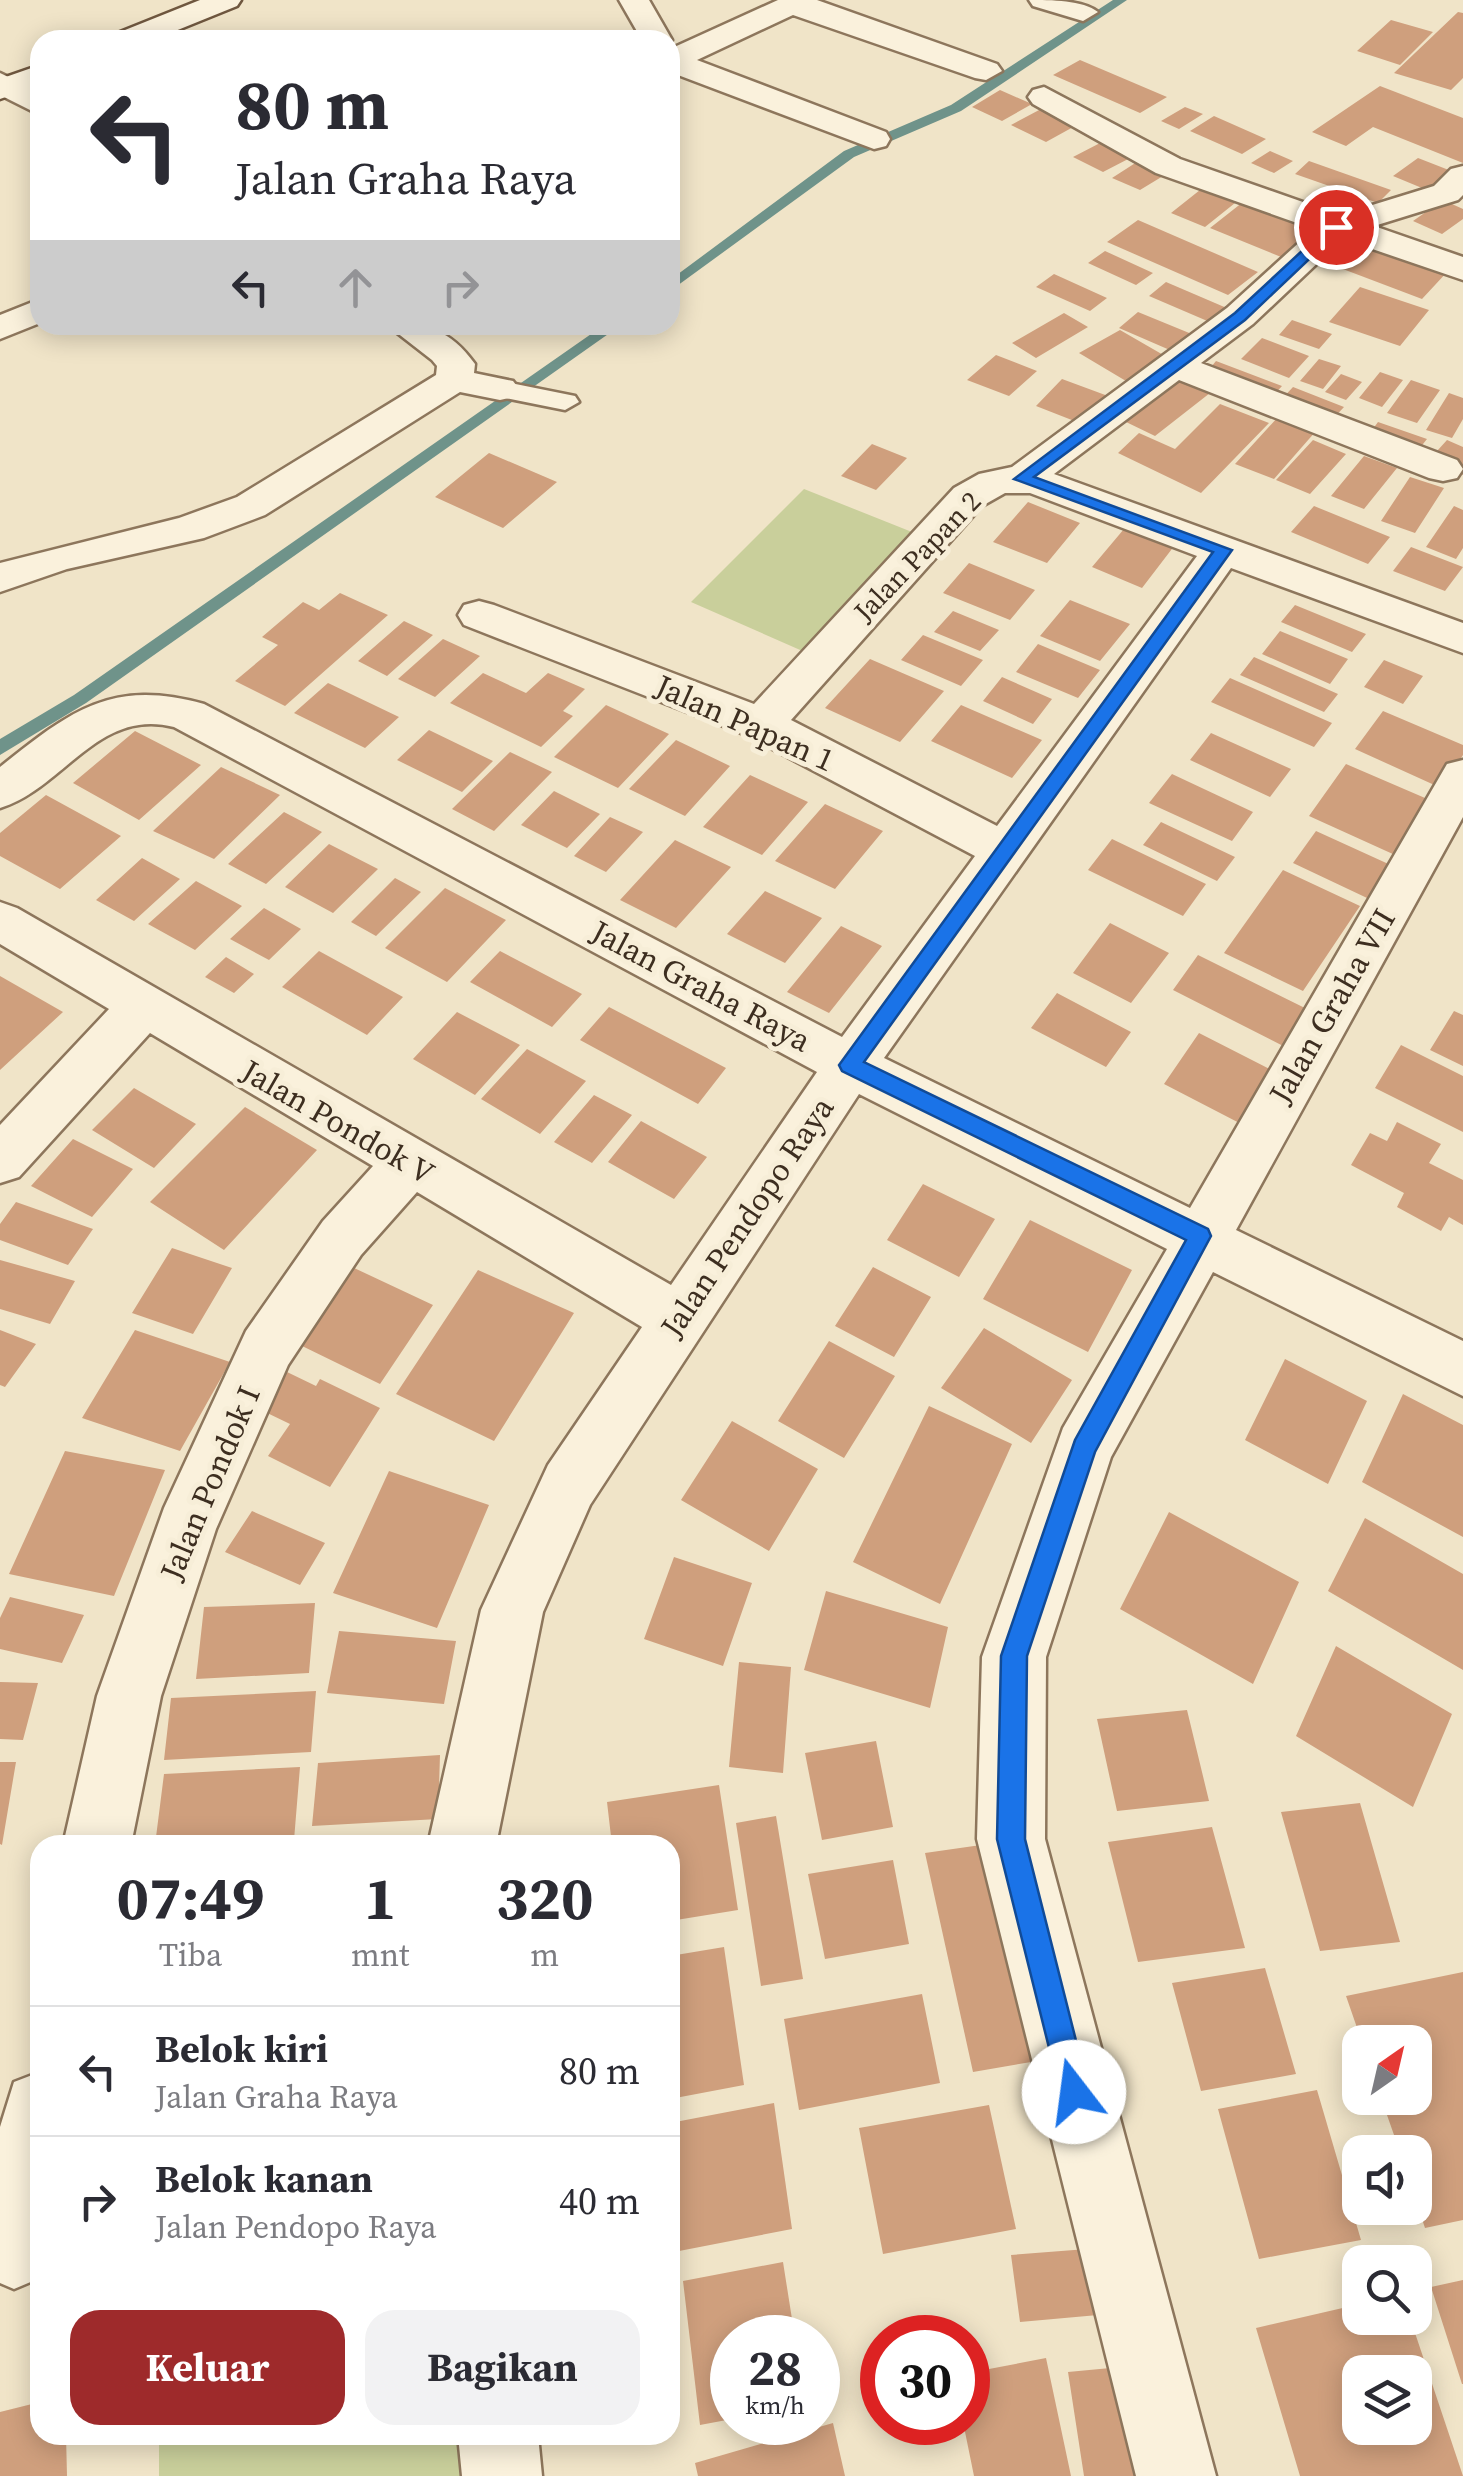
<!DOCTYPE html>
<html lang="id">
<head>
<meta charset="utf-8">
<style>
	:root { --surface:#fff; --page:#f2f2f3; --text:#2b2b33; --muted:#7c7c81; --line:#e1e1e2; --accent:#9e2a2b }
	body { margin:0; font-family:"Source Serif 4",serif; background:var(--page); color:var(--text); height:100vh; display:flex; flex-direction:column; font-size:38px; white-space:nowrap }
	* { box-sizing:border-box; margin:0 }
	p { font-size:32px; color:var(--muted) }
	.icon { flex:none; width:55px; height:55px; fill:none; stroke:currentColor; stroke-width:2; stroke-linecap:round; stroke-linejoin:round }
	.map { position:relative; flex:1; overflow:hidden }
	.drawer { position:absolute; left:30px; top:1835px; width:650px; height:610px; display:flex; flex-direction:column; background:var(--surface); border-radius:30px; box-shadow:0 5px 25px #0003 }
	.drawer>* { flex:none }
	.hud { position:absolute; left:30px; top:30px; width:650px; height:305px; border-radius:30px; box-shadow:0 5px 25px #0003; background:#fff; color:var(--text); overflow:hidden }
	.needle { width:65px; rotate:34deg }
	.fabs { position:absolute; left:1342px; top:2025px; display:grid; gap:20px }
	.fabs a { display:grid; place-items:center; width:90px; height:90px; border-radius:20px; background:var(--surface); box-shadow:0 5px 25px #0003; font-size:50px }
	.speed { position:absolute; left:710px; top:2315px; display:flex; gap:20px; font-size:50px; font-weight:700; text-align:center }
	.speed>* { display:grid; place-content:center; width:130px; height:130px; border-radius:50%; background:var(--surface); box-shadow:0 5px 25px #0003; line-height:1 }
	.speed small { font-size:25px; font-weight:400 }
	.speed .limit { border:15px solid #d22; background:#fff; color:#111 }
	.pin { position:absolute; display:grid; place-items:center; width:85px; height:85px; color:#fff; margin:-42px; border:5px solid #fff; border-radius:50%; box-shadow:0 2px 10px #0007 }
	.me { position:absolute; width:110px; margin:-55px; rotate:345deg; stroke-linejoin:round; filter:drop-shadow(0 0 8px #0008) }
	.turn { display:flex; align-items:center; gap:35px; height:210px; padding:0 40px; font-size:45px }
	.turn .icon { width:130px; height:130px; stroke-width:2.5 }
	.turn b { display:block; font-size:70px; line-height:85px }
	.lanes { display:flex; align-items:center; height:95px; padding:0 40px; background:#0003; justify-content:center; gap:50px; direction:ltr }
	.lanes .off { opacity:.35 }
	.eta { display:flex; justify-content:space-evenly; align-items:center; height:170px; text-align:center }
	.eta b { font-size:60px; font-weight:700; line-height:70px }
	.action { display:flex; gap:20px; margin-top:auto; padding:20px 40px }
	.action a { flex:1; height:115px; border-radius:30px; background:var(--accent); color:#fff; font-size:40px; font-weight:700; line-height:115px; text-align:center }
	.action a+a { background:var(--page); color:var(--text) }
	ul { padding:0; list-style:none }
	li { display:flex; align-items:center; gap:30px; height:130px; padding:0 40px; border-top:2px solid var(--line) }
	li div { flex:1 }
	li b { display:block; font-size:38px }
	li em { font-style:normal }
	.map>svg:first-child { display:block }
</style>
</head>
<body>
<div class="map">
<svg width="1463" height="2476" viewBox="0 0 1463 2476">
	<rect width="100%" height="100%" fill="#f0e4c8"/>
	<path fill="#c9cf9b" d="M804,489L917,534L807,653L691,602Z
		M159,2435H465L469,2476H159Z"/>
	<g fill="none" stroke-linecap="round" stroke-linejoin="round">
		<path fill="#6f938a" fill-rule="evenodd" d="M1113,0H1127L961,111L854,157L670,291V280L844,151L951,105Z
			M604,325H621L86,703L0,755V739L74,695Z"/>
	</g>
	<path fill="#cf9f7d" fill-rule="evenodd" d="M1458,12L1463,13V78L1451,90L1394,73Z
		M1391,20L1433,32L1400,65L1357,51Z
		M1080,60L1167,97L1140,113L1053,75Z
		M1380,86L1463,118V163L1373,127L1346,146L1312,132Z
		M1000,90L1032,104L1002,121L972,107Z
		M1185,107L1203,114L1179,129L1161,121Z
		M1041,109L1075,126L1046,142L1011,125Z
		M1214,116L1266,139L1242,154L1190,131Z
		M1102,142L1132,157L1103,172L1073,157Z
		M1270,151L1293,161L1274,173L1251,163Z
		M1418,158L1459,174L1434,193L1393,176Z
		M1140,160L1168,173L1140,190L1112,178Z
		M1309,161L1391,190L1378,203L1295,174Z
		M1200,190L1235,203L1205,227L1171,213Z
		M1443,200L1463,209V219L1442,234L1413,221Z
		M1243,202L1319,232L1286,259L1210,228Z
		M1138,220L1258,272L1228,295L1107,242Z
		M1354,237L1448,271L1422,299L1327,263Z
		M1105,251L1153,273L1136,285L1088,263Z
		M1054,274L1107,298L1090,311L1036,287Z
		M1166,282L1229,309L1212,323L1149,296Z
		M1360,287L1429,310L1400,346L1329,322Z
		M1138,312L1199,337L1179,354L1119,328Z
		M1064,313L1088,327L1036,358L1012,343Z
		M1292,320L1332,334L1319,349L1279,335Z
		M1120,330L1172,360L1131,384L1079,353Z
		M1262,338L1309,356L1289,378L1241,359Z
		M996,355L1037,371L1009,396L967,380Z
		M1319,359L1341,366L1323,389L1300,381Z
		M1216,361L1282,386L1271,398L1206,373Z
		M1380,372L1403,380L1382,407L1359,398Z
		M1341,374L1362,382L1346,400L1325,392Z
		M1179,378L1210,393L1155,436L1124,421Z
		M1062,379L1108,396L1082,424L1036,406Z
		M1411,380L1440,390L1417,423L1387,413Z
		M1293,387L1344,407L1330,422L1279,402Z
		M1449,393L1463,398V419L1452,438L1426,430Z
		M1220,404L1269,423L1201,493L1118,453L1139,433L1175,449Z
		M1278,417L1316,431L1274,479L1235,464Z
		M1378,422L1427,439L1415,454L1367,437Z
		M1313,440L1346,454L1310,494L1276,480Z
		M1447,440L1463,447V475L1428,461Z
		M872,444L907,458L876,490L841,476Z
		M489,453L557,482L503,528L435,497Z
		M1364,456L1397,468L1364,509L1331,496Z
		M1410,477L1444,488L1415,533L1381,521Z
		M1028,502L1080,523L1047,563L993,542Z
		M1314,506L1390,537L1368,564L1291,532Z
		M1454,506L1463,510V548L1456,559L1426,547Z
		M1129,523L1178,541L1142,588L1092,567Z
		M1411,547L1463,567L1445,591L1393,571Z
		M969,563L1035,590L1010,620L943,593Z
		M340,593L388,615L285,706L235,681L278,645L262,637L303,602L319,610Z
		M1070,600L1130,624L1100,661L1040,636Z
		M1295,605L1366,634L1352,652L1281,622Z
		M953,611L999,630L980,651L934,632Z
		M404,621L433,635L387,676L358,661Z
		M1280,631L1348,659L1330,684L1262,654Z
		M923,635L983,660L961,686L901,660Z
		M443,639L480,656L435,697L398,679Z
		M1038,644L1100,670L1078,698L1016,672Z
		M1254,657L1338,694L1324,712L1240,675Z
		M870,659L944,691L900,742L825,708Z
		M1384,660L1423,676L1403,704L1364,687Z
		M483,673L526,693L548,673L585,689L563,711L573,716L541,747L450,703Z
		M1002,677L1052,699L1033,724L983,701Z
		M1230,678L1332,723L1314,747L1211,702Z
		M328,683L399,717L365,748L294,713Z
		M606,705L669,734L618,788L554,757Z
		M961,705L1042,740L1012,778L931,741Z
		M1383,711L1463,745V755L1441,788L1355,749Z
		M429,730L493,761L462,792L397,760Z
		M135,731L201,765L139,820L73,783Z
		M1211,733L1291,769L1270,797L1190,760Z
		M676,740L730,766L685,816L629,789Z
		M510,752L552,772L494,831L452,809Z
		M1346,764L1432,801L1395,855L1309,816Z
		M221,767L280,795L214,859L153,831Z
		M1172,774L1253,812L1232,841L1149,803Z
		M750,775L808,802L762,855L703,827Z
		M554,791L600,814L567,848L521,825Z
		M46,795L121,836L60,889L0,856V833Z
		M825,804L883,831L835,889L775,861Z
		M284,812L322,832L266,884L228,864Z
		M610,817L643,832L606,872L574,856Z
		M1161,822L1235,857L1217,881L1143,845Z
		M1316,831L1406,872L1384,906L1293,863Z
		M1112,839L1206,884L1183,916L1088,870Z
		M675,840L731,867L676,928L620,900Z
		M329,844L378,869L333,913L285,887Z
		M142,858L180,879L134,921L96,900Z
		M1283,870L1360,906L1303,991L1224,953Z
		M395,878L421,892L376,936L351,922Z
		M196,881L242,906L195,950L148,924Z
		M445,888L506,920L447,982L385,948Z
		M765,891L822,918L785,963L727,934Z
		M264,908L301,929L269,960L230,939Z
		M1110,923L1169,953L1131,1003L1073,973Z
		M841,926L882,946L829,1013L787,992Z
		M319,951L403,997L367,1035L282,987Z
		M500,951L582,994L552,1027L470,982Z
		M1198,955L1315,1013L1291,1050L1173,990Z
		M226,957L254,974L234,993L205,977Z
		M0,976L63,1012L0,1070Z
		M1057,993L1131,1032L1106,1067L1031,1028Z
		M609,1007L726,1068L698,1104L580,1040Z
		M1454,1011L1463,1015V1066L1430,1050Z
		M457,1012L520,1045L475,1095L413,1059Z
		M1199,1033L1283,1076L1249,1128L1164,1084Z
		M1401,1045L1463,1076V1132L1375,1088Z
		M527,1049L586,1081L540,1134L481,1099Z
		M134,1088L196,1124L154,1168L92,1130Z
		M594,1095L632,1115L592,1163L554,1142Z
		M245,1107L317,1150L224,1250L150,1202Z
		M641,1121L707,1157L674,1199L608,1162Z
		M1397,1122L1441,1144L1429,1163L1463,1180V1225L1449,1217L1441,1231L1397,1207L1404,1193L1351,1165L1370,1133L1387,1141Z
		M73,1139L133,1169L92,1217L31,1186Z
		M923,1184L995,1219L959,1277L887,1240Z
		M16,1202L93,1229L68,1265L0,1240V1224Z
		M1030,1220L1132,1270L1088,1352L983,1299Z
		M172,1248L232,1268L193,1334L132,1313Z
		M0,1260L75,1281L50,1324L0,1309Z
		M352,1267L433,1305L380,1384L298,1344Z
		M873,1267L931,1297L894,1357L835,1326Z
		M478,1270L574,1313L494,1441L396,1394Z
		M984,1328L1072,1380L1031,1443L941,1388Z
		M0,1330L36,1344L5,1387L0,1385Z
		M135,1330L230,1362L180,1451L82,1418Z
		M829,1341L895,1376L844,1458L778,1421Z
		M1285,1359L1367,1401L1328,1484L1245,1440Z
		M287,1372L316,1386L320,1379L380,1408L330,1487L268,1456L290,1424L261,1410Z
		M1403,1394L1463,1425V1537L1362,1482Z
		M929,1406L1012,1444L940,1604L853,1562Z
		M732,1421L818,1469L769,1551L681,1500Z
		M65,1451L165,1470L114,1596L9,1574Z
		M389,1471L489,1505L437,1628L333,1593Z
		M252,1511L325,1543L300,1585L225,1552Z
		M1169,1512L1299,1582L1253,1684L1120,1609Z
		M1365,1518L1463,1574V1670L1328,1591Z
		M674,1557L752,1583L723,1666L644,1639Z
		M826,1591L948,1627L930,1708L804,1670Z
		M10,1597L84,1615L62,1663L0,1649V1618Z
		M315,1603L309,1673L196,1679L204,1607Z
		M339,1631L456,1641L444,1704L327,1693Z
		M1336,1646L1452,1714L1413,1807L1296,1736Z
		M739,1662L791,1667L783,1773L729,1767Z
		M0,1682L38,1683L23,1740L0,1739Z
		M316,1691L311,1752L164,1760L171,1698Z
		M1187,1710L1209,1801L1117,1811L1097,1719Z
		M876,1741L893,1827L822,1840L805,1753Z
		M440,1755L438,1819L312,1826L318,1763Z
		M0,1762H16L2,1845L0,1844Z
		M300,1767L294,1840L155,1845L164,1774Z
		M719,1785L738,1910L670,1921V1845H612L607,1802Z
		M1360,1803L1400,1942L1320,1951L1281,1812Z
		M776,1816L803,1979L761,1986L736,1823Z
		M1212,1827L1245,1948L1138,1962L1108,1842Z
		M981,1845L1031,2062L973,2072L925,1853Z
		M893,1860L909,1944L825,1959L808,1874Z
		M724,1947L744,2085L670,2099V1956Z
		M1265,1968L1296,2074L1201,2091L1172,1983Z
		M1463,1972V2220L1425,2228L1415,2198V2152H1400L1381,2098H1415V2042H1362L1346,1996Z
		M922,1994L940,2083L799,2110L784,2019Z
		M1317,2090L1361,2240L1259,2259L1218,2109Z
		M774,2103L792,2229L674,2252L670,2123Z
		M989,2105L1016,2229L883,2254L859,2128Z
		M1087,2249L1098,2315L1020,2322L1011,2255Z
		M783,2262L795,2338H732V2419L700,2425L683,2281Z
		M1463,2280V2384H1462L1431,2287Z
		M1360,2304V2318H1410L1463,2476H1300L1256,2328ZM1360,2372H1415V2428H1360Z
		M1046,2358L1071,2476H974L963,2422H968V2373Z
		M1121,2367L1142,2476H1084L1068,2372Z
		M40,2402V2435H66L67,2476H0V2412Z
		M833,2423L845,2476H698L695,2463Z"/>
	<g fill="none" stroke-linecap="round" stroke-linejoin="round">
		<defs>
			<path id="lane" d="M500,381L575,396L579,402L565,410L490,395L486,389Z"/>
			<path id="street" d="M619,0H649L672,40L670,43L642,40Z
				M778,0H817L997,64L1002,71L986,80L975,78L793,15L697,60L886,132L890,139L886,146L874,149L670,72V49Z
				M1029,0C1051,0 1083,0 1098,12L1083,21L1033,6Z
				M0,73L40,92V115L0,95Z
				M1044,87L1180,159L1340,215L1434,186L1451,169L1463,166V195L1458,200L1374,226L1463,257V280L1343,239L1253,324L1201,363L1457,460L1463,469L1457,478L1443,481L1429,478L1179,380L1054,474L1463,623V653L1231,568L884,1058L1190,1208L1447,764L1463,760V817L1236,1230L1463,1341V1396L1213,1272L1111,1457L1046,1657L1045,1839L1216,2476H1136L977,1839L982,1657L1063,1428L1167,1249L859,1094L590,1505L543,1612L496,1845H428L481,1610L548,1465L642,1327L417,1192L361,1255L288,1365L216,1529L161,1696L131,1845H63L97,1696L164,1508L246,1331L323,1221L373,1166L150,1033L19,1177L0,1183V1125L109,1009L0,944V902L17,908L671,1285L817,1072L174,727C98,707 63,789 0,808V767C70,711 112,678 204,704L842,1037L975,856L746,735L464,625L458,615L464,605L479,601L494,605L754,704L954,488L979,474L1012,467L1227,308L1314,229L1156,173L1033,104L1028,97L1033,90ZM1005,493H1030L1197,556L997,826L791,720L982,506Z
				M40,299V323L0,339V315Z
				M387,325C428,325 449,328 475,364L474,373L513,381L519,389L513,397L500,400L460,392L265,515L204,538L67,569L0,592V563L179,518L237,497L436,375L437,366L432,360Z
				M40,2072V2278L14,2289L0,2283V2127L14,2082Z
				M458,2435H538L542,2476H462Z"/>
			<path id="secondary" d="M200,0H241L237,6L153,40H111L115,34Z
				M40,65V85L0,99V79Z"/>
		</defs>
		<use href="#lane" stroke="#8d765c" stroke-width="5"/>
		<use href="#street" stroke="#8d765c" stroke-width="5"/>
		<use href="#secondary" stroke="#6f573f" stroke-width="5"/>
		<use href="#lane" fill="#faf1dc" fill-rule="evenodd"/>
		<use href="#street" fill="#faf1dc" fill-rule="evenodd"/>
		<use href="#secondary" fill="#faf1dc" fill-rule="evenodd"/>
	</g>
	<path fill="#1a73e8" stroke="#114b97" stroke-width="2.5" d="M1331,224L1343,227L1245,320L1034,477L1232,550L864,1062L1208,1229L1211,1236L1095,1452L1027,1656L1025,1839L1089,2092L1085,2103L1074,2107L1064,2103L1060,2092L997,1839L1001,1656L1075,1440L1186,1240L842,1071L839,1065L1213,552L1014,479L1235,313Z"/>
	<g text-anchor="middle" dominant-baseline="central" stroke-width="10" stroke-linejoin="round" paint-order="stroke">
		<g font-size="28" fill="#3d2e20" stroke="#f7eed8">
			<text transform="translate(917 556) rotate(-46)">Jalan Papan 2</text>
		</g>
		<g font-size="32" fill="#3d2e20" stroke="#f7eed8">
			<text transform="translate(745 723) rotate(24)">Jalan Papan 1</text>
			<text transform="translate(701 986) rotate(28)">Jalan Graha Raya</text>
			<text transform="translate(1332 1006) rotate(-60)">Jalan Graha VII</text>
			<text transform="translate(338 1122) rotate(30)">Jalan Pondok V</text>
			<text transform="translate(747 1217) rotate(-56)">Jalan Pendopo Raya</text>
			<text transform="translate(210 1483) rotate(-67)">Jalan Pondok I</text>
		</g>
	</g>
</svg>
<div class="fabs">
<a><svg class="needle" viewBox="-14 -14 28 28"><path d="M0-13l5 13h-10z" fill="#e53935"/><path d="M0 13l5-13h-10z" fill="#7c7c81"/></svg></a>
<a><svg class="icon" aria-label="sound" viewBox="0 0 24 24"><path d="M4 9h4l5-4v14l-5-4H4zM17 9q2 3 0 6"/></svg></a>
<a><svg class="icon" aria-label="search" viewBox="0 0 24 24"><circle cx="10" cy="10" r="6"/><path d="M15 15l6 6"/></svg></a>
<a><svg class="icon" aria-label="layers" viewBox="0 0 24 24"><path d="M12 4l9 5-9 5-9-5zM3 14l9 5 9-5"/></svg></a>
</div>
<div class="speed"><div>28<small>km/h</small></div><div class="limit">30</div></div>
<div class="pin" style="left:1336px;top:227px;background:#d93025"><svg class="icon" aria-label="arrive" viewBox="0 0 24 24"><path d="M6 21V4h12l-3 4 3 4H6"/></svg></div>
<svg class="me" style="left:1074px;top:2092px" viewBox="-20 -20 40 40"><circle r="19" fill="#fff"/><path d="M0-13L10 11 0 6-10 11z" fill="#1a73e8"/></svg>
<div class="hud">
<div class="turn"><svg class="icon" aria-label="left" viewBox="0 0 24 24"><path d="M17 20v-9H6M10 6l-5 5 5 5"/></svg><div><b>80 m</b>Jalan Graha Raya</div></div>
<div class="lanes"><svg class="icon" aria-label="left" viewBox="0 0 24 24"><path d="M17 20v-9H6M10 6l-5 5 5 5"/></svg><svg class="icon off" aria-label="ahead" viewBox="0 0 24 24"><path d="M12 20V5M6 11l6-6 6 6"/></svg><svg class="icon off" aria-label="right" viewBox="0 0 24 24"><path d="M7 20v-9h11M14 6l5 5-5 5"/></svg></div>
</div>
<section class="drawer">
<div class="eta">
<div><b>07:49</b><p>Tiba</p></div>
<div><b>1</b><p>mnt</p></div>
<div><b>320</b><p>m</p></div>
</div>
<ul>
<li><svg class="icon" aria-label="left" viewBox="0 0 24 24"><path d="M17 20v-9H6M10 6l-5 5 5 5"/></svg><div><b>Belok kiri</b><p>Jalan Graha Raya</p></div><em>80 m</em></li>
<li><svg class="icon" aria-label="right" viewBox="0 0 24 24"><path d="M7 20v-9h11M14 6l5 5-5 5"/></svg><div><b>Belok kanan</b><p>Jalan Pendopo Raya</p></div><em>40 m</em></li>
</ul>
<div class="action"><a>Keluar</a><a>Bagikan</a></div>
</section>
</div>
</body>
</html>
